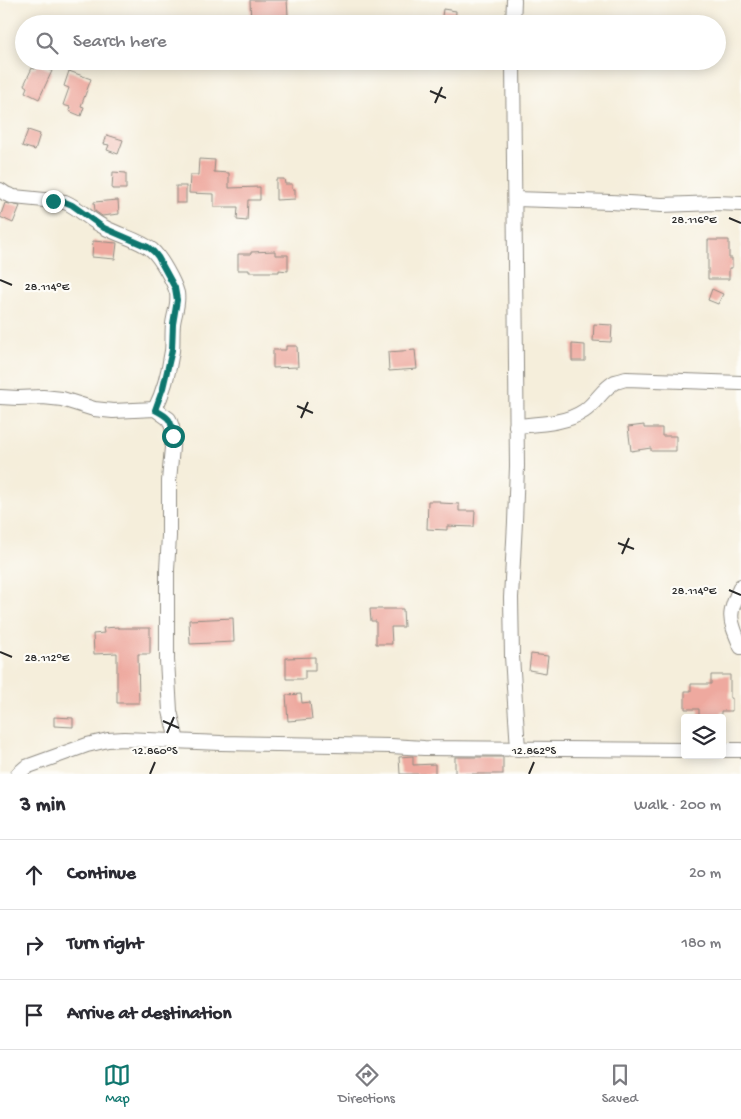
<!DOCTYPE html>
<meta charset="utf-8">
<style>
body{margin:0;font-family:"Gochi Hand",sans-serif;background:#f7f7f7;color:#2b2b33}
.controls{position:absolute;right:15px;bottom:15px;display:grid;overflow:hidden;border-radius:5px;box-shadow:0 2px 12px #0003}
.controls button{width:45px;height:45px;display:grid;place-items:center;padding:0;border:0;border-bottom:1px solid #e1e1e2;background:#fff;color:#2b2b33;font:25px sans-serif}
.stop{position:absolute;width:15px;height:15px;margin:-11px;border:4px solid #0f766e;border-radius:50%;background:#fff}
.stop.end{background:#0f766e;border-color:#fff;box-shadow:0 1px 5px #0008}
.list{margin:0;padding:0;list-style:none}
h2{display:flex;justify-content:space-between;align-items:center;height:65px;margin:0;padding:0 20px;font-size:21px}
h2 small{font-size:16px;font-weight:400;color:#7c7c81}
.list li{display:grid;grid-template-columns:32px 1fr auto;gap:15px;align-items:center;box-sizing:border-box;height:70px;padding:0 20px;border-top:1px solid #e1e1e2}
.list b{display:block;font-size:19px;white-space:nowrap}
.list em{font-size:16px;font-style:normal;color:#7c7c81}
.icon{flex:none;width:28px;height:28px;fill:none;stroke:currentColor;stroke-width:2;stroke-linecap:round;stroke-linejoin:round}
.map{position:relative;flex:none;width:741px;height:774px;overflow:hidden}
.search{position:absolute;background:#fff;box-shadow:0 2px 12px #0003;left:15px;right:15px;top:15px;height:55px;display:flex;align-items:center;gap:12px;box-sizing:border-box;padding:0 18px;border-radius:28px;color:#7c7c81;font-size:19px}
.sheet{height:275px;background:#fff}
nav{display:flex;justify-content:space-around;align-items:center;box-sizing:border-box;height:70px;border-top:1px solid #e1e1e2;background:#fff;font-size:14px;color:#7c7c81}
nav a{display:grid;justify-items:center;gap:2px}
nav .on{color:#0f766e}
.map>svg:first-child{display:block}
.building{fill:#eea99f}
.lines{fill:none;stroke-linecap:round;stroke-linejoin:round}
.minor-casing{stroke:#908c83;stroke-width:16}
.minor{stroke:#fff;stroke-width:14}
.route{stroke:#0f766e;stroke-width:6}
.ticks{fill:none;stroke:#2b2b2b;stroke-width:2}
.ticks-label{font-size:12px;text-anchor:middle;fill:#2b2b2b;stroke:#fdfcf7;stroke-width:4.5;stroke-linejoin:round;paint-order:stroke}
</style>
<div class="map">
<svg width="741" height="774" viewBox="0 0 741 774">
<rect width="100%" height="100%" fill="#fdfcf7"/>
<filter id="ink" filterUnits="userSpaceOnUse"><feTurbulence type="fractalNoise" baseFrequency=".02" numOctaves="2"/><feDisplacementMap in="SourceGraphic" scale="10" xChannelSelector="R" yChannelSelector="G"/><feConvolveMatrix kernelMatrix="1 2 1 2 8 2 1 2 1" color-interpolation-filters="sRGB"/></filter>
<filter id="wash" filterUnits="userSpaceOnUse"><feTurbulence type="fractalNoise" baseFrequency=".0096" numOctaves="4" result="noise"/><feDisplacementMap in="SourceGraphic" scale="20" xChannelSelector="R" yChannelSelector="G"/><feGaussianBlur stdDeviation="1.12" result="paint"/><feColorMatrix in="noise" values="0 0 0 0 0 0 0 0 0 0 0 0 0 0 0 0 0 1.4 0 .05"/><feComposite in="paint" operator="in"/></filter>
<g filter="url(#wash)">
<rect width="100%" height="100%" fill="#f5eedb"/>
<g id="blocks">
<g class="building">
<polygon points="250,0 287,0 288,15 262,17 262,24 251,24"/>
<polygon points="443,9 456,11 455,24 441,24"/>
<polygon points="37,64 52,71 39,99 25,92 27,87 24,85 32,68 35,69"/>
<polygon points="69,71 91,79 81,106 84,107 81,116 69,111 70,107 63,105 69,88 64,86"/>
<polygon points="28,130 40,134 35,150 22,146"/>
<polygon points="107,135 123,140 118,154 107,150 109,145 104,144"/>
<polygon points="199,159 215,160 214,172 229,173 229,188 260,187 260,200 248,200 247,221 237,220 238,207 214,207 214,194 189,193 190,175 198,175"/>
<polygon points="113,172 126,173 126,189 112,189"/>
<polygon points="276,179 284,179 285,184 292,184 292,189 295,189 295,199 276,200"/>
<rect x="176" y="186" width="10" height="17"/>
<polygon points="118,200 119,214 102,216 95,211 94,202"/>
<polygon points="5,203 20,206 13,223 0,217"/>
<polygon points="708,240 729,240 729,258 732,258 732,268 729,268 729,279 708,279"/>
<polygon points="93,241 117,243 115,259 92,257"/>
<polygon points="275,251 275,255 288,255 288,271 279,270 279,272 249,272 249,270 238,270 238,254 251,254 251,252"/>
<polygon points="712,289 723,294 718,304 708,300"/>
<polygon points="594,324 612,325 611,342 593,341"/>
<polygon points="572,344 585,345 585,361 572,361"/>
<polygon points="286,346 297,346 298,367 273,368 273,350 286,350"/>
<polygon points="415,350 417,369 389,371 388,352"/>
<polygon points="644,425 644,428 662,428 662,436 676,436 676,451 651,451 651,448 631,451 628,427"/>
<polygon points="428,501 440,501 440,503 459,504 459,511 475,511 474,527 447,526 447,530 427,529"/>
<polygon points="370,609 403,609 404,627 391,627 392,644 376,644 376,621 371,621"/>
<polygon points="233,618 234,642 190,644 189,620"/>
<polygon points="118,627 118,628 150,628 150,654 138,654 139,703 117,703 117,653 94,654 93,634 104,633 103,628"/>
<polygon points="531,654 548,656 546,673 529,670"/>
<polygon points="315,657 315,671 305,671 305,679 286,679 286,658"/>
<polygon points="711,675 730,675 730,698 732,698 732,711 721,711 721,716 699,716 699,709 685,709 685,691 691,691 691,684 711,684"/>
<polygon points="301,694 302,703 310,702 312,719 288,721 286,695"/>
<polygon points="54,717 73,718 73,727 54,726"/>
<polygon points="413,756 413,765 435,764 435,774 400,774 399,757"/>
<rect x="455" y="757" width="48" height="17"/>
</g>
</g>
</g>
<g filter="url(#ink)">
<use href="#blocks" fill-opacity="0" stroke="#908c83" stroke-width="1"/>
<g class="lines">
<defs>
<g id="minor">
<polyline points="513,24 514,0"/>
<polyline points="513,61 517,466 515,522 511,598 512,656 518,749"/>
<path d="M0 190 6 194 14 197 65 202C79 208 90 220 104 227 118 235 140 240 152 250 161 258 174 282 177 293 179 304 174 314 173 324 172 333 173 342 172 351 169 371 164 391 155 409"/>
<polyline points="515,199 611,202 662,205 716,203 741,204"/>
<polyline points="0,397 18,398 43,397 62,399 94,409 113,411 155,409 169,419 172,427 173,436 169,481 169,536 167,570 167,660 170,711 177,741"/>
<path d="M516 426C538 424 565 424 584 411 596 403 602 389 615 382 619 381 623 380 626 379L741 383"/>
<path d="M741 586C727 616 729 618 741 647"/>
<polyline points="722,750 741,750"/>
<polyline points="18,774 26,767 87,745 108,740 124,739 221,743 391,746 424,748 685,750"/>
</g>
</defs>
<use href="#minor" class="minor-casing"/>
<use href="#minor" class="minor"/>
</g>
</g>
<g class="lines" filter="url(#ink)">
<path class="route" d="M53 201 65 202 72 205 104 228 148 247 154 252 158 257 175 288 177 300 173 324 172 350 163 388 155 410C169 417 172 420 173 436"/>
</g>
<path class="ticks" d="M430 91 446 98M435 103 442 87M729 218 741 223M0 280 12 285M297 406 313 413M301 418 308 402M618 543 634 549M622 554 629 538M729 590 741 595M0 652 12 657M163 721 179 728M167 733 174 717M150 774 155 762M529 774 534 762"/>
<g class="ticks-label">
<text x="694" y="223">28.116°E</text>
<text x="47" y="290">28.114°E</text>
<text x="694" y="594">28.114°E</text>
<text x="47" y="661">28.112°E</text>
<text x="155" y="754">12.860°S</text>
<text x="534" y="754">12.862°S</text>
</g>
</svg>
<div class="controls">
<button><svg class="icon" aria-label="layers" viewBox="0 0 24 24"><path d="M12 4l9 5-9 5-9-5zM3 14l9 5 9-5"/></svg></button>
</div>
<div class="stop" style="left:173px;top:436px"></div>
<div class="stop end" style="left:53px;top:201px"></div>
<div class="search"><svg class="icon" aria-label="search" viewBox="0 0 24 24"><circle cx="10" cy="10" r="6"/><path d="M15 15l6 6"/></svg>Search here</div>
</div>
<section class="sheet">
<h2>3 min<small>Walk · 200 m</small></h2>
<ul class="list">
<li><svg class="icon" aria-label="ahead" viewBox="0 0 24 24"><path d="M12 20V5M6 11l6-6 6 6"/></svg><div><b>Continue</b></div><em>20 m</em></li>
<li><svg class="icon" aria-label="right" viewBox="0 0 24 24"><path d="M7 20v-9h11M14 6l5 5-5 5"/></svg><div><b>Turn right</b></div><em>180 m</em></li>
<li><svg class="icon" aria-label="arrive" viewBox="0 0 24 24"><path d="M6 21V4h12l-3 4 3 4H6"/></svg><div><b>Arrive at destination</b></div></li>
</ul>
</section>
<nav>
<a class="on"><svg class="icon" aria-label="map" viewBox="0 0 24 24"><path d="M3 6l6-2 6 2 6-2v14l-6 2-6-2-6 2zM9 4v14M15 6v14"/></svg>Map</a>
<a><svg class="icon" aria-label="directions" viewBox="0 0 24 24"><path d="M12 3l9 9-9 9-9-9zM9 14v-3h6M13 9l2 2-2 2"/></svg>Directions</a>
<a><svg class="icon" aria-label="saved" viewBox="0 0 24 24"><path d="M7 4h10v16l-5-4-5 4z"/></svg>Saved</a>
</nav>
